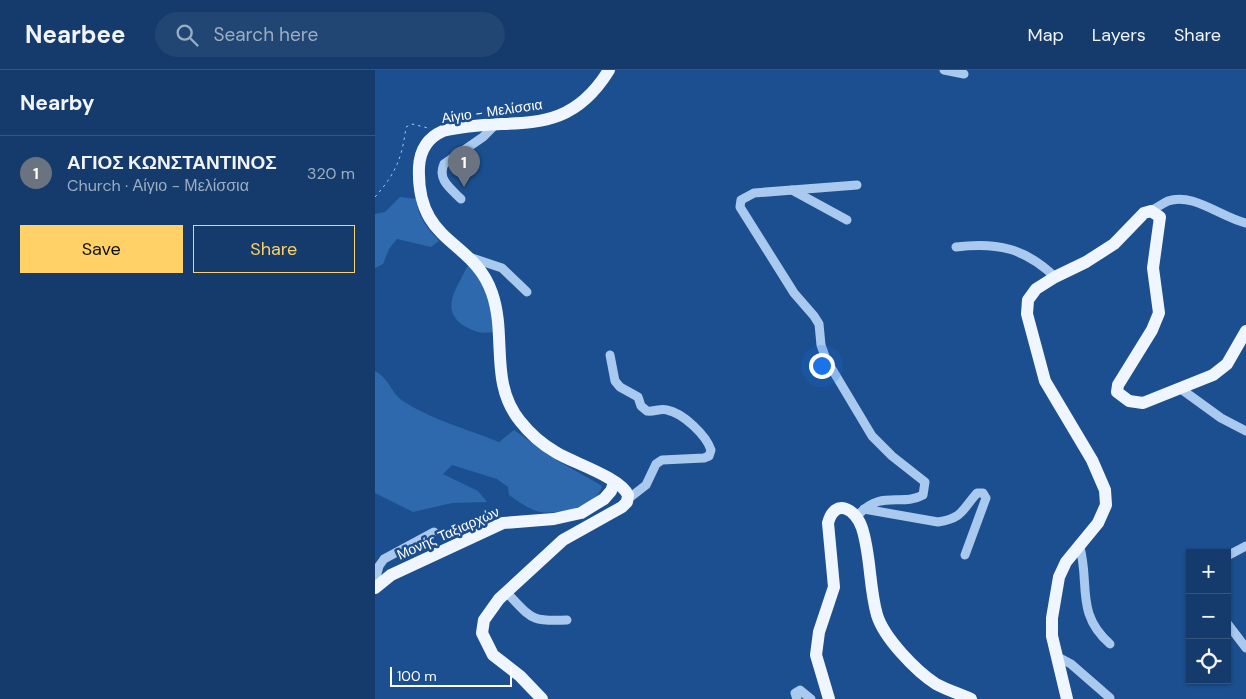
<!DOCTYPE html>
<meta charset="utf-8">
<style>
body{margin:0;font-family:"DM Sans",sans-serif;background:#214673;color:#f1f3f6}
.controls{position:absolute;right:15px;bottom:15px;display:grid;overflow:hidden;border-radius:0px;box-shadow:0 1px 4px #0004}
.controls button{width:45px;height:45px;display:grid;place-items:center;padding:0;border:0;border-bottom:1px solid #33557e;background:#143b6b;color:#f1f3f6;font:25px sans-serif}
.scale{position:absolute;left:15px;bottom:12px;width:122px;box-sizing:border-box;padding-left:5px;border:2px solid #fff;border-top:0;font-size:14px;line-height:18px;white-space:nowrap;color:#fff;-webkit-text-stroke:4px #1b4f8f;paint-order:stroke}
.you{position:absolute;left:446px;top:295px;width:18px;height:18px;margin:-12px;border:4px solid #fff;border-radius:50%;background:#1a73e8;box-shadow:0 0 0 8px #1a73e833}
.badge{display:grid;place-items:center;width:32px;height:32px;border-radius:50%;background:#ffd166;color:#fff;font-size:16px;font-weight:700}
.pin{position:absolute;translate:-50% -41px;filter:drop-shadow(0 1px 2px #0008)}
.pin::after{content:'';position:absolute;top:26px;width:18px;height:15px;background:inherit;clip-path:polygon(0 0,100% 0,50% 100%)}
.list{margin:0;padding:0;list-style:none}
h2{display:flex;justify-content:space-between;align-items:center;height:65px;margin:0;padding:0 20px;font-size:21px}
h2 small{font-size:16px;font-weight:400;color:#9dadc1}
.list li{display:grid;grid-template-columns:32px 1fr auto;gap:15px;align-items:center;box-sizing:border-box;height:75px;padding:0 20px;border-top:1px solid #33557e}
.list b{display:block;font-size:19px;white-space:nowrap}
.list p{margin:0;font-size:16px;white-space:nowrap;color:#9dadc1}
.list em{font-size:16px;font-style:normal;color:#9dadc1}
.actions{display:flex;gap:10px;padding:15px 20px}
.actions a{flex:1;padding:11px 0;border:1px solid #ffd166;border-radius:0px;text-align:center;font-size:18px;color:#ffd166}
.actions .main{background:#ffd166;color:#111}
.icon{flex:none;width:28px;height:28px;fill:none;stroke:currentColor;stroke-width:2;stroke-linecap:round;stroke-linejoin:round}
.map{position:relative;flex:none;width:871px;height:629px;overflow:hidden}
header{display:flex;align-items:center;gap:30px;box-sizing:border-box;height:70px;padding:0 25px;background:#143b6b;border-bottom:1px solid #33557e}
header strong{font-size:24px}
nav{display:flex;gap:28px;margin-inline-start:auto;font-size:18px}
.search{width:350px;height:45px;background:#214673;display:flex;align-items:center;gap:12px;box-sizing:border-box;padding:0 18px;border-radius:28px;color:#9dadc1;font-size:19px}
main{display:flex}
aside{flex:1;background:#143b6b}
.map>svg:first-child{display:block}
.grass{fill:#2e69ad}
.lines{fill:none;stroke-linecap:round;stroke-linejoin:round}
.path{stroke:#a9c9ee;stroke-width:1;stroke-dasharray:2.5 4;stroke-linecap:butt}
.minor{stroke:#a9c9ee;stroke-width:9}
.major{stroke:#f0f6ff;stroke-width:12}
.labels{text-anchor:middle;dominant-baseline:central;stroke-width:5;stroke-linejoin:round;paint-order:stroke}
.street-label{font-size:14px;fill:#fff;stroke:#1b4f8f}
</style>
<header>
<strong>Nearbee</strong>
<div class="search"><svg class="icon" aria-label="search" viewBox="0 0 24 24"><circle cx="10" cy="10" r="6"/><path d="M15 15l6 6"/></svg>Search here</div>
<nav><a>Map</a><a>Layers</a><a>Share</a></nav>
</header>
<main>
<aside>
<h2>Nearby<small></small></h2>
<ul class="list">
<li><span class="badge" style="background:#6b7280">1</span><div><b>ΑΓΙΟΣ ΚΩΝΣΤΑΝΤΙΝΟΣ</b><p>Church · Αίγιο - Μελίσσια</p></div><em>320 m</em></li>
</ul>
<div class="actions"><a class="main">Save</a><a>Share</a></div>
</aside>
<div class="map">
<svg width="871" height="629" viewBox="0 0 871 629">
<rect width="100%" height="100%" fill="#1b4f8f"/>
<g class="grass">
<path d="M25 127 41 129C43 147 52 158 64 171L56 177 22 169 14 179 8 194 0 198V144L10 142Z"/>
<path d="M93 195C115 211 115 237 118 262 107 264 101 262 91 257 63 241 82 218 93 195Z"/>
<path d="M0 301C14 308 16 323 28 331 57 350 92 359 124 372L139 360 183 391 224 414 227 417C220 437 183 445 165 442 153 439 144 432 134 425L133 417 122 409 77 395 68 404 103 421 112 432 77 433 38 442 0 423Z"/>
</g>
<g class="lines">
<path class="path" d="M0 127C21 103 27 88 31 57L37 54 53 58"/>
<g class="minor">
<polyline points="569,0 589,4"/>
<path d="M482 115 379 123 366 130 365 137 419 223 439 246 444 254 446 275 451 289 497 366 517 386 550 412 548 425C526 437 507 419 483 445"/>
<polyline points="417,120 472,150"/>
<path d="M86 129C75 118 62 109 69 94L108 67 120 55"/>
<path d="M776 141C781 138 787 134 793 131 818 122 847 148 871 153"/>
<path d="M581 177C622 172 650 178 680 207"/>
<polyline points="94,187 127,198 152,222"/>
<path d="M235 285 240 311 245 317 263 327 266 336 272 341C280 342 285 338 292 340 308 343 331 365 336 380L334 386 329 388 287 390 281 394 271 415 253 429"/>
<polyline points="806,319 846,348 871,361"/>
<path d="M489 439 563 452C588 448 587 440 602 423H608L611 428 590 485"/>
<path d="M704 474C716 513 699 542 735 574"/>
<polyline points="852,486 871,476"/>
<polyline points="0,511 4,496 9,489 59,462"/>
<path d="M131 522C157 548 154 552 192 550"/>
<polyline points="852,553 871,578"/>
<polyline points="681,586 696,594 735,628"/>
<polyline points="422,629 420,623 425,620 436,629"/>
</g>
<g class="major">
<polyline points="0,518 16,505 128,453 179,449 206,443 229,429 236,421 239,413"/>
<path d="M167 629 145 606 118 585 107 563 109 550 124 529 188 470 247 437 252 432 253 425C246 408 199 393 182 383 168 375 155 364 145 351 114 313 132 266 117 223 98 168 41 175 44 97 45 80 52 68 68 61 137 44 189 73 234 0"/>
<path d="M454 629 441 585 444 562 459 517 453 453C460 427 481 439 487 458 496 486 494 517 502 545 509 568 541 601 561 614 572 620 585 624 596 629"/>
<polyline points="692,629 677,566 677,548 684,507 691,492 723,453 731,435 730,420 717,390 670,311 652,244 653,230 661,219 680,207 711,192 739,174 769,143 776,141 785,147 778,198 784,243 777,260 743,315 742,322 754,331 768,333 838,305 852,294 871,261"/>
</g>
</g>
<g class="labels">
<g class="street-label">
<text transform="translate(117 41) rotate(-8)">Αίγιο - Μελίσσια</text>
<text transform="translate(73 463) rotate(-24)">Μονής Ταξιαρχών</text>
</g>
</g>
</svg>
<div class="controls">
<button>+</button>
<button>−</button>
<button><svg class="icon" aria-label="locate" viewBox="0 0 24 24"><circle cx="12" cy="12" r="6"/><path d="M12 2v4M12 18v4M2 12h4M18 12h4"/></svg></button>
</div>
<div class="scale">100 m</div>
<div class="you"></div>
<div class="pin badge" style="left:89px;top:117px;background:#6b7280">1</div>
</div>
</main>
